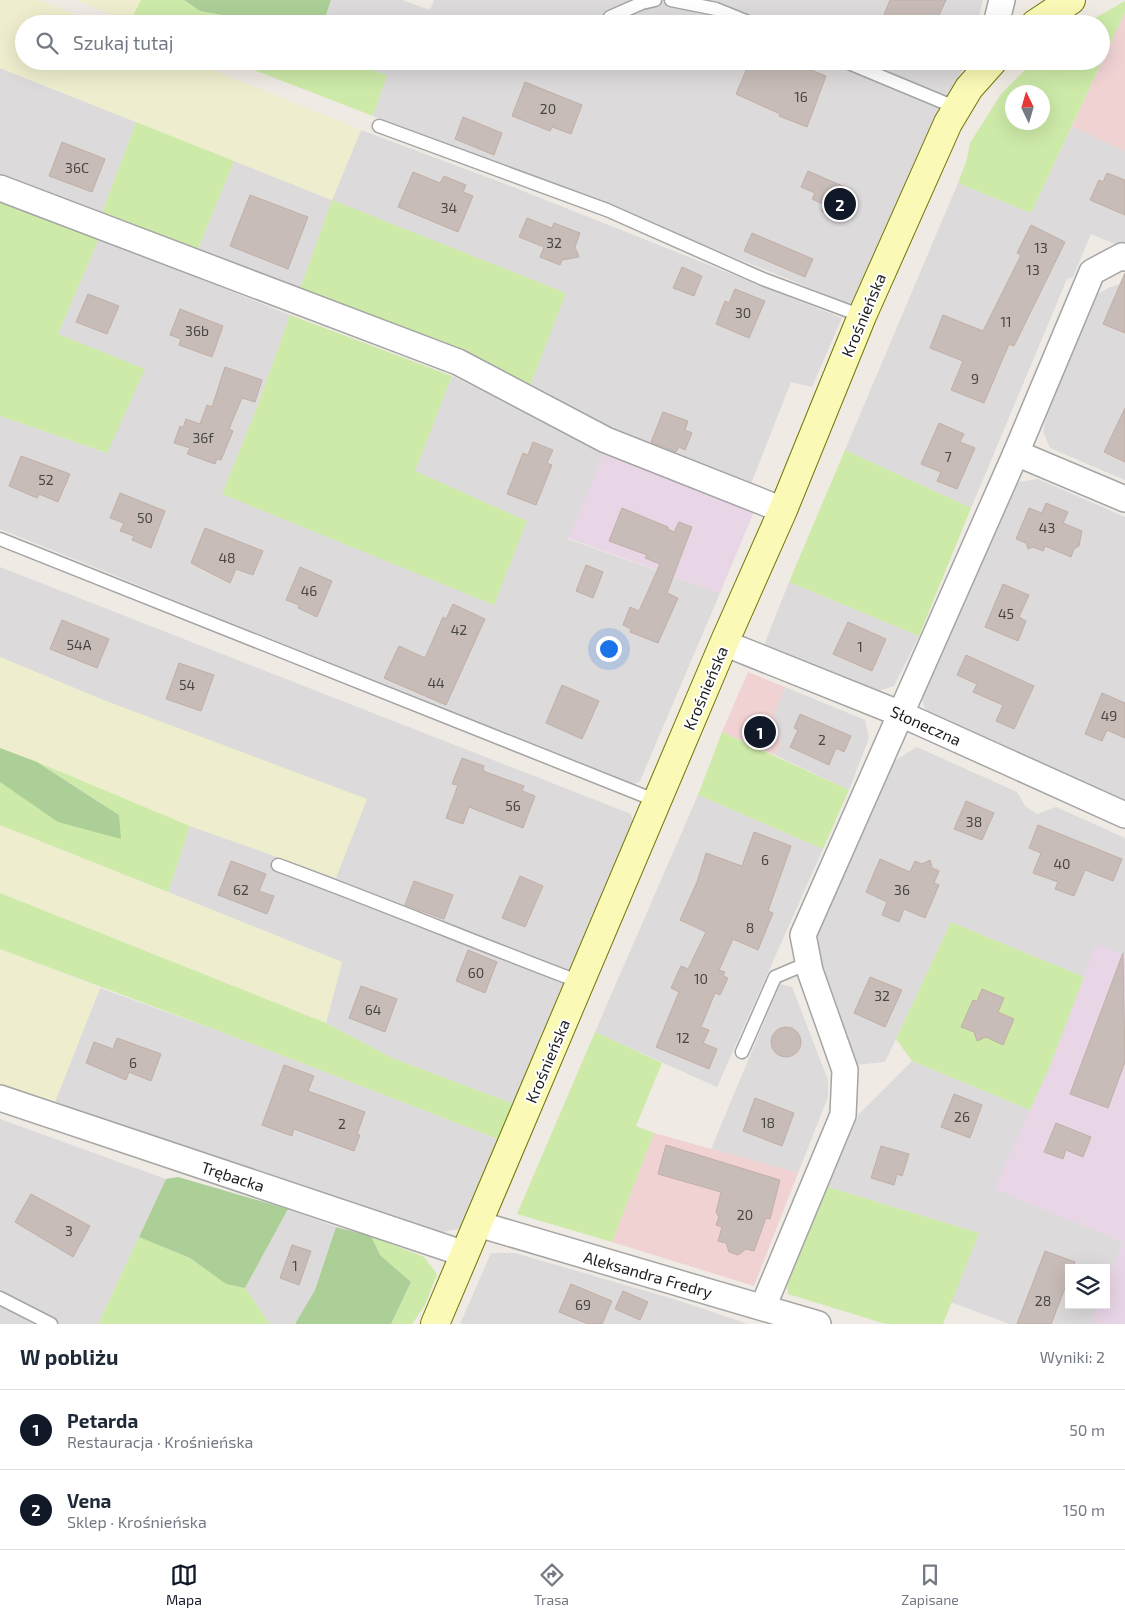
<!DOCTYPE html>
<html lang="pl">
<meta charset="utf-8">
<style>
body{margin:0;font-family:"Exo 2",sans-serif;background:#f2f2f3;color:#1f2937}
.controls{position:absolute;right:15px;bottom:15px;display:grid;overflow:hidden;border-radius:0px;box-shadow:0 5px 20px #0002}
.controls button{width:45px;height:45px;display:grid;place-items:center;padding:0;border:0;border-bottom:1px solid #e0e1e3;background:#fff;color:#1f2937;font:25px sans-serif}
.compass{position:absolute;left:1005px;top:85px;width:45px;height:45px;border-radius:50%;background:#fff;box-shadow:0 5px 20px #0002;rotate:355deg}
.you{position:absolute;left:608px;top:648px;width:18px;height:18px;margin:-12px;border:4px solid #fff;border-radius:50%;background:#1a73e8;box-shadow:0 0 0 8px #1a73e833}
.badge{display:grid;place-items:center;width:32px;height:32px;border-radius:50%;background:#111827;color:#fff;font-size:16px;font-weight:700}
.pin{position:absolute;translate:-50% -50%;border:2px solid #fff;box-shadow:0 1px 5px #0006}
.list{margin:0;padding:0;list-style:none}
h2{display:flex;justify-content:space-between;align-items:center;height:65px;margin:0;padding:0 20px;font-size:21px}
h2 small{font-size:16px;font-weight:400;color:#747a83}
.list li{display:grid;grid-template-columns:32px 1fr auto;gap:15px;align-items:center;box-sizing:border-box;height:80px;padding:0 20px;border-top:1px solid #e0e1e3}
.list b{display:block;font-size:19px;white-space:nowrap}
.list p{margin:0;font-size:16px;white-space:nowrap;color:#747a83}
.list em{font-size:16px;font-style:normal;color:#747a83}
.icon{flex:none;width:28px;height:28px;fill:none;stroke:currentColor;stroke-width:2;stroke-linecap:round;stroke-linejoin:round}
.map{position:relative;flex:none;width:1125px;height:1324px;overflow:hidden}
.search{position:absolute;background:#fff;box-shadow:0 5px 20px #0002;left:15px;right:15px;top:15px;height:55px;display:flex;align-items:center;gap:12px;box-sizing:border-box;padding:0 18px;border-radius:28px;color:#747a83;font-size:19px}
.sheet{height:225px;background:#fff}
nav{display:flex;justify-content:space-around;align-items:center;box-sizing:border-box;height:70px;border-top:1px solid #e0e1e3;background:#fff;font-size:14px;color:#747a83}
nav a{display:grid;justify-items:center;gap:2px}
nav .on{color:#111827}
.map>svg:first-child{display:block}
.residential{fill:#dcdadb}
.commercial{fill:#f0d2d3}
.industrial{fill:#e8d5e6}
.farmland{fill:#eeeece}
.grass{fill:#cdeaa8;fill-rule:evenodd}
.forest{fill:#accf97}
.building{fill:#c7bcb7;stroke:#c1afa5}
.lines{fill:none;stroke-linecap:round;stroke-linejoin:round}
.lane-casing{stroke:#a5a5a5;stroke-width:15}
.street-casing{stroke:#a5a5a5;stroke-width:28}
.secondary-casing{stroke:#727603;stroke-width:30}
.lane{stroke:#fff;stroke-width:12}
.street{stroke:#fff;stroke-width:25}
.secondary{stroke:#faf9b6;stroke-width:28}
.labels{text-anchor:middle;dominant-baseline:central;stroke-width:4;stroke-linejoin:round;paint-order:stroke}
.number-label{font-size:14px;fill:#484644}
.street-label{font-size:16px;fill:#1e1e1e;stroke:#fff}
</style>
<div class="map">
<svg width="1125" height="1324" viewBox="0 0 1125 1324">
<rect width="100%" height="100%" fill="#efeae3"/>
<g class="residential">
<polygon points="331,0 402,0 430,10 434,0 983,0 977,24 323,24"/>
<polygon points="344,61 967,61 920,151 854,306 682,236 373,116 387,75"/>
<polygon points="0,68 136,122 101,216 0,180"/>
<polygon points="1072,126 1125,151 1125,248 1091,234 1073,277 1067,279 971,508 845,450 958,183 1031,213"/>
<polygon points="361,130 508,185 842,318 812,387 791,382 749,489 658,455 528,391 565,293 332,201 298,294 195,256 234,161 332,200"/>
<polygon points="99,238 290,315 256,410 222,495 527,521 414,471 452,376 605,452 568,539 720,593 640,781 632,785 0,529 0,416 106,453 58,334"/>
<polygon points="1125,283 1125,480 1050,448 1043,432 1047,414 1098,294 1110,287"/>
<polygon points="1038,479 1125,517 1125,805 928,717 921,697 1008,499 1019,482"/>
<polygon points="0,567 631,814 634,826 513,1104 390,1057 326,1023 342,962 168,892 190,826 336,877 101,699 0,657"/>
<polygon points="789,582 919,636 894,686 872,693 764,645"/>
<polygon points="785,687 865,720 869,738 849,790 775,755 781,743 774,714"/>
<polygon points="917,747 1017,792 1026,807 1037,814 1056,807 1125,838 1125,955 1096,945 1084,977 951,922 885,1062 855,1065 815,959 814,943 894,761"/>
<polygon points="698,795 823,849 717,1087 595,1032"/>
<polygon points="780,984 792,987 828,1080 828,1097 798,1173 711,1149"/>
<polygon points="100,988 227,1034 498,1139 463,1228 443,1232 55,1102"/>
<polygon points="912,1061 1030,1110 995,1189 1123,1242 1106,1284 1106,1268 1069,1268 1069,1305 1098,1305 1090,1324 1010,1324 950,1302 979,1233 828,1187 859,1114"/>
<polygon points="0,1119 166,1179 98,1324 0,1324"/>
<polygon points="288,1209 336,1227 315,1290 295,1324 270,1324 245,1288"/>
<polygon points="491,1253 515,1253 680,1301 748,1324 460,1324"/>
</g>
<g class="commercial">
<polygon points="1125,12 1125,151 1072,126"/>
<polygon points="748,672 785,687 774,714 781,743 775,755 722,732"/>
<polygon points="654,1133 798,1173 754,1286 612,1242"/>
</g>
<g class="industrial">
<polygon points="605,452 755,509 720,593 568,538"/>
<polygon points="1096,944 1125,955 1125,1324 1090,1324 1098,1305 1106,1305 1106,1284 1123,1242 994,1189 1050,1066"/>
</g>
<g class="farmland">
<polygon points="0,0 39,0 98,24 24,24 24,61 191,61 361,130 332,200 0,68"/>
<polygon points="75,0 141,0 130,22"/>
<polygon points="0,657 101,699 367,799 336,878 190,826 0,748"/>
<polygon points="0,825 342,962 326,1023 0,893"/>
<polygon points="0,949 100,988 55,1102 0,1084"/>
</g>
<g class="grass">
<polygon points="141,0 184,0 200,11 256,21 260,24 130,22"/>
<path d="M1125 1V12L1031 213 958 183 967 159 970 143 1001 94 1034 61H1101V24H1085ZM1012 92H1042V122H1012Z"/>
<polygon points="231,61 344,61 387,75 373,116"/>
<polygon points="136,122 234,161 195,256 101,216"/>
<polygon points="0,200 99,238 58,334 145,369 107,453 0,416"/>
<polygon points="332,200 566,293 528,391 298,294"/>
<polygon points="290,315 452,376 415,471 527,521 494,605 222,494 256,410"/>
<polygon points="845,450 971,508 919,636 789,582"/>
<polygon points="722,732 849,790 823,849 698,795"/>
<polygon points="37,762 190,826 168,892 0,825 0,782 6,785 103,804"/>
<polygon points="0,893 326,1023 390,1057 513,1104 498,1139 227,1034 0,949"/>
<polygon points="951,922 1084,977 1050,1066 1030,1110 912,1061 896,1039"/>
<polygon points="595,1032 662,1063 636,1126 654,1133 612,1242 517,1214"/>
<polygon points="828,1187 979,1233 943,1324 886,1324 788,1294 787,1285"/>
<polygon points="371,1236 424,1257 437,1274 425,1305 412,1324 391,1324 411,1282 380,1255"/>
<polygon points="139,1237 190,1258 226,1284 245,1288 270,1324 98,1324"/>
</g>
<g class="forest">
<polygon points="184,0 331,0 323,24 260,24 256,21 200,11"/>
<polygon points="0,748 37,762 119,815 121,839 58,822 0,782"/>
<polygon points="178,1177 288,1209 245,1288 226,1284 190,1258 139,1237 166,1179"/>
<polygon points="336,1227 371,1236 380,1255 411,1282 391,1324 295,1324 315,1290"/>
</g>
<g class="building">
<polygon points="890,0 946,0 935,24 880,24"/>
<polygon points="750,61 789,61 826,76 807,127 779,116 780,114 736,94"/>
<polygon points="525,82 582,105 571,134 552,127 550,131 512,116"/>
<polygon points="463,117 502,133 494,155 455,139"/>
<polygon points="62,142 105,159 92,192 49,176"/>
<polygon points="808,171 847,188 843,196 849,199 840,219 822,211 825,205 812,199 815,193 801,187"/>
<polygon points="413,172 440,183 444,176 466,185 463,192 473,196 458,232 398,207"/>
<polygon points="1107,173 1125,180 1125,215 1090,200 1099,180 1103,182"/>
<polygon points="250,195 308,217 288,269 230,246"/>
<polygon points="527,218 552,228 554,223 580,233 575,247 579,257 562,260 560,265 540,257 544,247 519,237"/>
<polygon points="1031,225 1065,242 1014,346 1009,344 984,403 951,390 963,361 930,348 943,315 983,331 1021,255 1017,253"/>
<polygon points="752,233 813,259 805,277 744,251"/>
<polygon points="682,267 702,276 694,296 673,288"/>
<polygon points="1125,273 1125,333 1103,324"/>
<polygon points="735,289 765,301 749,338 716,324 725,301 729,303"/>
<polygon points="88,294 119,306 107,334 76,322"/>
<polygon points="180,309 223,326 212,357 179,345 181,339 170,335"/>
<polygon points="225,367 262,380 255,402 242,398 229,429 233,431 221,460 217,459 215,464 187,454 190,448 174,443 180,426 183,428 186,419 200,424 207,405 212,407"/>
<polygon points="1125,408 1125,462 1104,452"/>
<polygon points="663,412 688,421 685,430 692,433 685,450 679,447 676,452 651,442"/>
<polygon points="939,423 964,434 960,442 975,448 957,489 937,481 941,472 921,464"/>
<polygon points="533,442 553,450 547,463 552,465 536,505 507,494 523,453 528,455"/>
<polygon points="21,456 70,474 58,502 39,494 37,498 9,486"/>
<polygon points="120,493 165,511 151,548 132,540 134,536 120,531 124,523 110,518"/>
<polygon points="1046,503 1068,512 1063,523 1082,531 1079,546 1074,549 1071,557 1045,546 1043,551 1033,547 1028,549 1026,543 1016,539 1029,508 1042,513"/>
<polygon points="622,508 668,527 668,529 674,532 679,522 692,527 667,593 678,598 658,643 630,632 631,629 623,625 630,607 639,611 660,564 645,558 647,555 609,541"/>
<polygon points="205,528 263,551 253,575 236,569 230,583 191,563"/>
<polygon points="586,565 603,572 593,598 576,591"/>
<polygon points="300,567 332,581 317,617 298,608 299,605 286,600"/>
<polygon points="1003,584 1029,595 1019,617 1026,621 1018,641 985,627"/>
<polygon points="453,604 485,619 446,705 384,678 399,646 425,658 443,617 446,619"/>
<polygon points="62,620 109,639 97,668 50,649"/>
<polygon points="848,622 886,639 872,671 833,654"/>
<polygon points="966,655 1034,686 1014,729 996,721 1003,705 973,692 977,684 957,675"/>
<polygon points="179,663 214,675 201,711 166,699"/>
<polygon points="562,685 599,701 582,739 546,723"/>
<polygon points="1102,693 1125,703 1125,738 1107,730 1102,741 1085,734"/>
<polygon points="800,714 851,736 844,752 836,748 829,765 790,747 798,730 794,728"/>
<polygon points="757,717 770,723 759,746 747,741 744,732 749,720"/>
<polygon points="462,758 484,766 483,771 524,786 522,791 535,796 523,828 469,807 463,824 446,818 458,785 452,784"/>
<polygon points="966,801 994,813 982,840 954,829"/>
<polygon points="1038,825 1122,859 1113,881 1085,870 1074,896 1055,889 1058,882 1033,873 1041,853 1029,848"/>
<polygon points="754,832 791,846 768,911 773,913 758,950 733,939 719,970 725,972 723,976 728,978 720,995 715,993 701,1027 709,1030 703,1043 717,1049 709,1069 656,1047 679,992 671,988 681,966 688,969 706,932 680,920 697,882 706,853 742,866"/>
<polygon points="880,859 910,872 915,861 922,864 930,860 932,868 939,871 934,883 939,885 925,918 904,909 899,922 882,915 887,902 866,892"/>
<polygon points="231,861 266,874 259,891 274,896 267,914 218,895"/>
<polygon points="520,876 543,886 525,927 502,918"/>
<polygon points="414,881 453,895 444,919 405,905"/>
<polygon points="468,950 497,962 485,993 456,981"/>
<polygon points="1123,953 1125,1062 1108,1108 1070,1094"/>
<polygon points="870,977 902,990 885,1027 854,1013"/>
<polygon points="361,986 397,999 385,1032 349,1018"/>
<polygon points="982,989 1004,998 998,1012 1014,1019 1003,1045 986,1037 977,1041 974,1032 961,1027 973,1000 977,1001"/>
<circle cx="786" cy="1042" r="15"/>
<polygon points="117,1038 161,1054 151,1081 129,1072 126,1080 86,1063 94,1042 113,1049"/>
<polygon points="284,1065 314,1076 308,1091 365,1112 357,1134 360,1135 354,1151 294,1129 292,1136 262,1125"/>
<polygon points="954,1094 982,1105 970,1138 941,1127"/>
<polygon points="755,1098 794,1113 782,1146 743,1131"/>
<polygon points="1056,1123 1091,1137 1083,1157 1066,1150 1063,1159 1044,1152"/>
<polygon points="666,1145 780,1180 770,1219 766,1218 754,1251 746,1249 738,1255 729,1252 726,1243 718,1241 722,1227 716,1225 719,1217 716,1212 721,1192 658,1174"/>
<polygon points="881,1146 909,1154 902,1176 897,1174 894,1185 871,1178"/>
<polygon points="31,1194 90,1226 73,1257 15,1222"/>
<polygon points="292,1245 311,1251 299,1285 280,1278"/>
<polygon points="1045,1251 1075,1262 1073,1268 1069,1268 1069,1278 1051,1324 1017,1324"/>
<polygon points="571,1284 612,1301 602,1324 588,1324 559,1312"/>
<polygon points="623,1291 648,1302 640,1320 615,1309"/>
</g>
<g class="lines">
<defs>
<g id="lane">
<polyline points="671,0 716,9 753,24"/>
<polyline points="610,17 642,3 655,0"/>
<polyline points="844,61 957,108"/>
<polyline points="379,126 607,210 763,279 862,316"/>
<polyline points="0,539 657,801"/>
<path d="M278 865C379 902 479 944 580 982"/>
<polyline points="742,1052 775,977 808,963"/>
<polyline points="0,1298 51,1324"/>
</g>
<g id="street">
<polyline points="996,24 1002,0"/>
<polyline points="0,188 458,362 606,440 783,510"/>
<polyline points="1016,453 1125,499"/>
<polyline points="724,643 901,714 1125,815"/>
<polyline points="0,1098 465,1254"/>
<polyline points="478,1224 818,1324"/>
<polyline points="763,1307 843,1115 845,1070 810,971 803,935 1016,453 1092,272 1122,256 1125,258"/>
</g>
<g id="secondary">
<polyline points="1035,24 1071,0"/>
<polyline points="435,1324 724,643 783,510 862,316 948,123 969,88 993,61"/>
</g>
</defs>
<use href="#lane" class="lane-casing"/>
<use href="#street" class="street-casing"/>
<use href="#secondary" class="secondary-casing"/>
<use href="#lane" class="lane"/>
<use href="#street" class="street"/>
<use href="#secondary" class="secondary"/>
</g>
<g class="labels">
<g class="number-label">
<text x="801" y="96">16</text>
<text x="548" y="108">20</text>
<text x="77" y="167">36C</text>
<text x="449" y="207">34</text>
<text x="554" y="242">32</text>
<text x="1041" y="247">13</text>
<text x="1033" y="269">13</text>
<text x="743" y="312">30</text>
<text x="1006" y="321">11</text>
<text x="197" y="330">36b</text>
<text x="975" y="378">9</text>
<text x="203" y="437">36f</text>
<text x="948" y="456">7</text>
<text x="46" y="479">52</text>
<text x="145" y="517">50</text>
<text x="1047" y="527">43</text>
<text x="227" y="557">48</text>
<text x="309" y="590">46</text>
<text x="1006" y="613">45</text>
<text x="459" y="629">42</text>
<text x="79" y="644">54A</text>
<text x="860" y="646">1</text>
<text x="436" y="682">44</text>
<text x="187" y="684">54</text>
<text x="1109" y="715">49</text>
<text x="822" y="739">2</text>
<text x="513" y="805">56</text>
<text x="974" y="821">38</text>
<text x="765" y="859">6</text>
<text x="1062" y="863">40</text>
<text x="241" y="889">62</text>
<text x="902" y="889">36</text>
<text x="750" y="927">8</text>
<text x="476" y="972">60</text>
<text x="701" y="978">10</text>
<text x="882" y="995">32</text>
<text x="373" y="1009">64</text>
<text x="683" y="1037">12</text>
<text x="133" y="1062">6</text>
<text x="962" y="1116">26</text>
<text x="768" y="1122">18</text>
<text x="342" y="1123">2</text>
<text x="745" y="1214">20</text>
<text x="69" y="1230">3</text>
<text x="295" y="1265">1</text>
<text x="1043" y="1300">28</text>
<text x="583" y="1304">69</text>
</g>
<g class="street-label">
<text transform="translate(863 315) rotate(-67)">Krośnieńska</text>
<text transform="translate(705 688) rotate(-67)">Krośnieńska</text>
<text transform="translate(926 725) rotate(24)">Słoneczna</text>
<text transform="translate(547 1061) rotate(-67)">Krośnieńska</text>
<text transform="translate(233 1176) rotate(18)">Trębacka</text>
<text transform="translate(648 1274) rotate(16)">Aleksandra Fredry</text>
</g>
</g>
</svg>
<div class="controls">
<button><svg class="icon" aria-label="layers" viewBox="0 0 24 24"><path d="M12 4l9 5-9 5-9-5zM3 14l9 5 9-5"/></svg></button>
</div>
<svg class="compass" viewBox="-18 -18 36 36"><path d="M0-13l5 13h-10z" fill="#e53935"/><path d="M0 13l5-13h-10z" fill="#747a83"/></svg>
<div class="you"></div>
<div class="pin badge" style="left:760px;top:732px">1</div>
<div class="pin badge" style="left:840px;top:204px">2</div>
<div class="search"><svg class="icon" aria-label="search" viewBox="0 0 24 24"><circle cx="10" cy="10" r="6"/><path d="M15 15l6 6"/></svg>Szukaj tutaj</div>
</div>
<section class="sheet">
<h2>W pobliżu<small>Wyniki: 2</small></h2>
<ul class="list">
<li><span class="badge">1</span><div><b>Petarda</b><p>Restauracja · Krośnieńska</p></div><em>50 m</em></li>
<li><span class="badge">2</span><div><b>Vena</b><p>Sklep · Krośnieńska</p></div><em>150 m</em></li>
</ul>
</section>
<nav>
<a class="on"><svg class="icon" aria-label="map" viewBox="0 0 24 24"><path d="M3 6l6-2 6 2 6-2v14l-6 2-6-2-6 2zM9 4v14M15 6v14"/></svg>Mapa</a>
<a><svg class="icon" aria-label="directions" viewBox="0 0 24 24"><path d="M12 3l9 9-9 9-9-9zM9 14v-3h6M13 9l2 2-2 2"/></svg>Trasa</a>
<a><svg class="icon" aria-label="saved" viewBox="0 0 24 24"><path d="M7 4h10v16l-5-4-5 4z"/></svg>Zapisane</a>
</nav>
